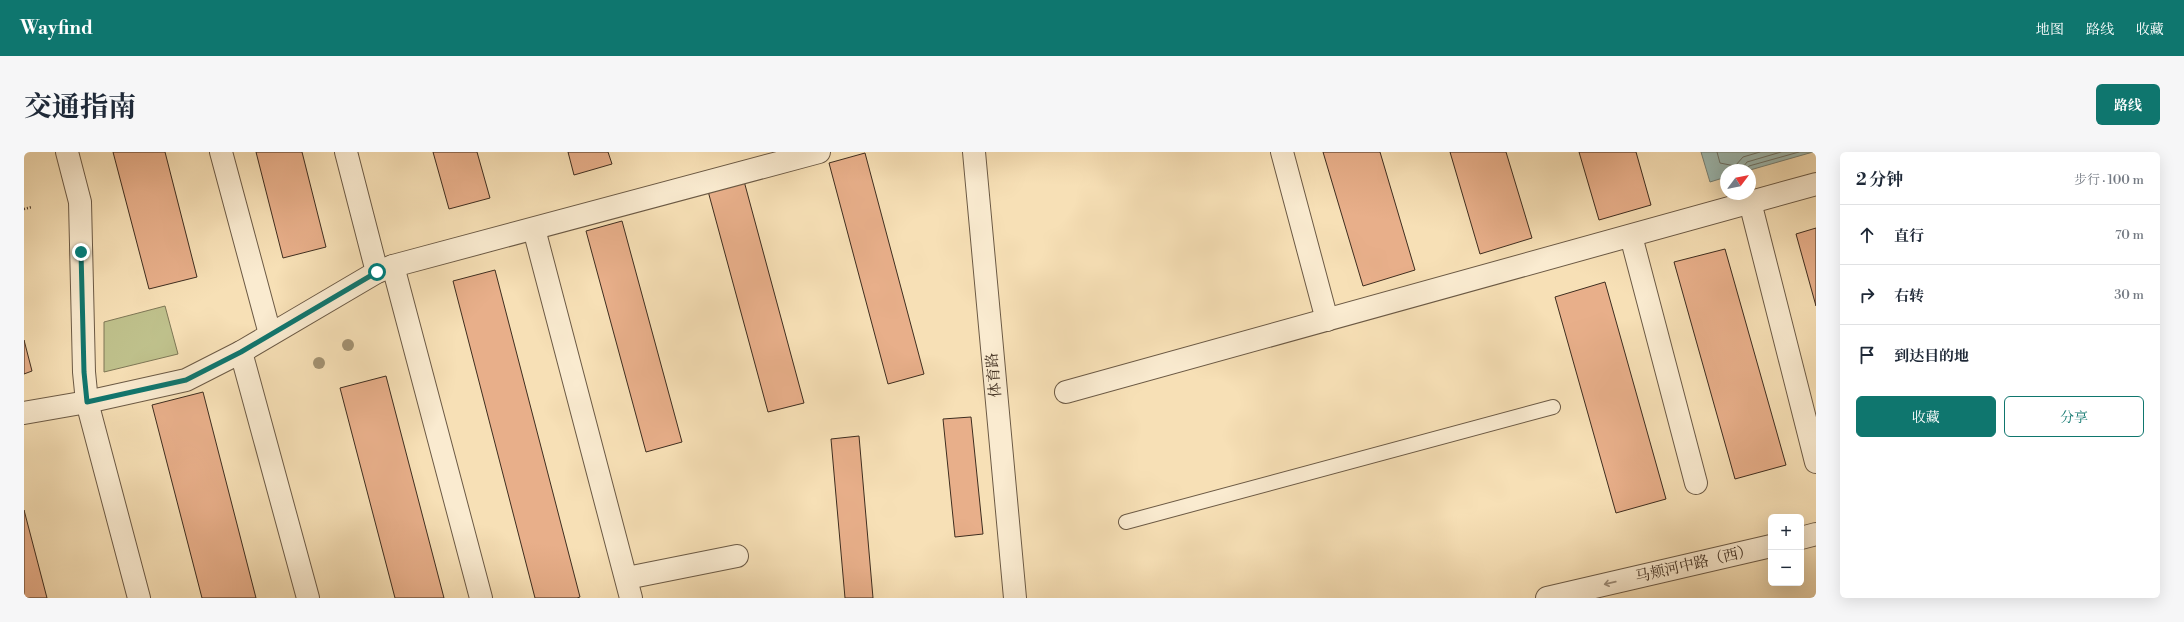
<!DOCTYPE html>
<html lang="zh">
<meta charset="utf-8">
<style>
body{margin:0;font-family:"Libre Bodoni","Noto Serif SC",serif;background:#f6f6f7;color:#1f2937}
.controls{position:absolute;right:12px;bottom:12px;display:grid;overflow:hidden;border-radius:6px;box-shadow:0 4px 16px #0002}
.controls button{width:36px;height:36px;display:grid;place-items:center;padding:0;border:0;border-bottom:1px solid #e0e1e3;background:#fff;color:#1f2937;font:20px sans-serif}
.compass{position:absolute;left:1696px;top:12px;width:36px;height:36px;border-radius:50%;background:#fff;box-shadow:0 4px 16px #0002;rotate:58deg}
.stop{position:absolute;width:12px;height:12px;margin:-9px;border:3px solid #0f766e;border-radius:50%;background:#fff}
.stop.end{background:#0f766e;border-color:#fff;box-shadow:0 1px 4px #0008}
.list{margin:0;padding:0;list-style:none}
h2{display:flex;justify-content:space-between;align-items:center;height:52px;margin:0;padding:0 16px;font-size:17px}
h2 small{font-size:13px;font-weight:400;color:#747a83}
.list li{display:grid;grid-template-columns:26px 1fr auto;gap:12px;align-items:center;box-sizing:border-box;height:60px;padding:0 16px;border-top:1px solid #e0e1e3}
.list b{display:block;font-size:15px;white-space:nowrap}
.list em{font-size:13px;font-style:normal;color:#747a83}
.actions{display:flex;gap:8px;padding:12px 16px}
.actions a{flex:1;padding:9px 0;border:1px solid #0f766e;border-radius:6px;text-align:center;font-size:14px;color:#0f766e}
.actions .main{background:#0f766e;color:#fff}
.icon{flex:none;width:22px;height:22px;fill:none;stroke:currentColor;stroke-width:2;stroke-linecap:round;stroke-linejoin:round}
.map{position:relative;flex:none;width:1792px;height:446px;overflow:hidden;border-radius:6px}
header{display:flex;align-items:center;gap:24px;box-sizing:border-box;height:56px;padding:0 20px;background:#0f766e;color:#fff}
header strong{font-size:19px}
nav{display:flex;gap:22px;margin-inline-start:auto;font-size:14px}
.intro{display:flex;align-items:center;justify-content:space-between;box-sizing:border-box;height:96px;padding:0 24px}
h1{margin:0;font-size:28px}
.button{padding:10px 18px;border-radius:6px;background:#0f766e;color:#fff;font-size:14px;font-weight:700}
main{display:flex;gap:24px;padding:0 24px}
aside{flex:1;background:#fff;border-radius:6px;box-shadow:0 4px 16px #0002}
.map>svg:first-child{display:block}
.green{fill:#bfc18c;stroke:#7e7756}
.water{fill:#9ebcb4;stroke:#788378}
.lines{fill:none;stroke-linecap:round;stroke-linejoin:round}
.shore{stroke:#6e746a;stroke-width:1}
.building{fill:#e8af8a;stroke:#3e2d1f}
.service-casing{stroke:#6c5a45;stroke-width:16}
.minor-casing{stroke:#6c5a45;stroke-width:24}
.tertiary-casing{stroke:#6c5a45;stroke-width:24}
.path{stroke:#3e2d1f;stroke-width:2.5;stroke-dasharray:1 2;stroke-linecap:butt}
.service{stroke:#faebd0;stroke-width:14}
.minor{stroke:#faebd0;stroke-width:22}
.tertiary{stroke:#faebd0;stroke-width:22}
.tree{fill:#a39272}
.oneway{stroke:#9c8c78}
.route{stroke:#0f766e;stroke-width:5}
.labels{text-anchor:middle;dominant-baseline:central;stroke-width:3;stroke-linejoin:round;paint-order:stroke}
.street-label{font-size:15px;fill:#3e2d1f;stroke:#faebd0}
</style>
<header>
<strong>Wayfind</strong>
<nav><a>地图</a><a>路线</a><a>收藏</a></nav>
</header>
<div class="intro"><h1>交通指南</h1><a class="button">路线</a></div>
<main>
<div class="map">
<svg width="1792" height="446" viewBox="0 0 1792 446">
<rect width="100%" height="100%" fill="#f7e0b6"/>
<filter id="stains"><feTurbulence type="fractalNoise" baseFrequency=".005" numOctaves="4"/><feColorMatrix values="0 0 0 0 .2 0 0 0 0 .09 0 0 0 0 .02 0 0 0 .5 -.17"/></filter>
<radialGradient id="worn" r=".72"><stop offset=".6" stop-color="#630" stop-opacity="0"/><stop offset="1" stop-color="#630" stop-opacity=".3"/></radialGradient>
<polygon class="green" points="141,154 154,202 80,220 80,170"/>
<polygon class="water" points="1677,0 1789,0 1726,18 1702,18 1702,25 1686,30"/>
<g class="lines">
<g class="shore">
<polyline points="1693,0 1696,11 1711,14 1719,5 1736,0"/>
<polyline points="1717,18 1723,10 1757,0"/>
<polyline points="1722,18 1725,14 1775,0"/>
</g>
</g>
<g class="building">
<polygon points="89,0 141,0 173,125 125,137"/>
<polygon points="232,0 278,0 302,95 259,106"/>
<polygon points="409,0 453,0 466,46 425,57"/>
<polygon points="544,0 584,0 588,12 550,23"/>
<polygon points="1299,0 1356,0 1391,118 1339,134"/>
<polygon points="1426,0 1482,0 1508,86 1456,102"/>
<polygon points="1555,0 1612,0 1627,53 1575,68"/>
<polygon points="841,1 900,222 864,232 805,11"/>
<polygon points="720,29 780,251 744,260 684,39"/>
<polygon points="598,69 658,290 622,300 562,79"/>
<polygon points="1792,76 1792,154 1772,82"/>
<polygon points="1701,97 1762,313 1711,327 1650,110"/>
<polygon points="471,118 556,445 553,446 511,446 429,129"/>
<polygon points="1581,130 1642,347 1592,361 1531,145"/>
<polygon points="0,188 8,219 0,222"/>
<polygon points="362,224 420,446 371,446 316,236"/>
<polygon points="179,240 232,446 178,446 128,253"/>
<polygon points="947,265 959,382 931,385 919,267"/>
<polygon points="835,284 849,446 821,446 807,287"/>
<polygon points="0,358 23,446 0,446"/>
</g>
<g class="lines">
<defs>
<polyline id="service" points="1102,370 1529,255"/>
<g id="minor">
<polyline points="43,0 56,50 60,220 63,250 115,446"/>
<polyline points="197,0 246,182"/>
<polyline points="322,0 353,120"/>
<polyline points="950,0 991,446"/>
<polyline points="1258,0 1303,168"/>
<polyline points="1726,50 1792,310"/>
<polyline points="510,77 607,446"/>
<polyline points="1607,84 1672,331"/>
<polyline points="369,114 457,446"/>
<polyline points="217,200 284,446"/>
<polyline points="1042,240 1792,32"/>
<polyline points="0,261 63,250 162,228 217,200 353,120 369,114 795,0"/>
<polyline points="603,426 713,404"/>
</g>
<g id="tertiary">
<polyline points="1777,386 1792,382"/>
<polyline points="1523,446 1747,394"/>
</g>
</defs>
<use href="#service" class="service-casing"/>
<use href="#minor" class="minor-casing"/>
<use href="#tertiary" class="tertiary-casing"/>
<polyline class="path" points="0,57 8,55"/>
<use href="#service" class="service"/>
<use href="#minor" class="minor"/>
<use href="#tertiary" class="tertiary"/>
</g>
<g class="tree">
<circle cx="324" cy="193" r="6"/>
<circle cx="295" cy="211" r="6"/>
</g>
<defs><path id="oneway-shaft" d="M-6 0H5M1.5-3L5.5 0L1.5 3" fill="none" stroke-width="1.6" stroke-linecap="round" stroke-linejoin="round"/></defs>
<use class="oneway" href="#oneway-shaft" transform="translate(1586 431) rotate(167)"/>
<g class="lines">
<polyline class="route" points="57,100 60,220 63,250 162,228 217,200 353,120"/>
</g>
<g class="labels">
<g class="street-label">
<text transform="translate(970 223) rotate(-95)">体育路</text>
<text transform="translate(1670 412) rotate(-13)">马颊河中路（西）</text>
</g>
</g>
<rect width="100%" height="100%" filter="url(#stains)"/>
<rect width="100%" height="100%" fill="url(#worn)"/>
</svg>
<div class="controls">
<button>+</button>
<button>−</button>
</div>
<svg class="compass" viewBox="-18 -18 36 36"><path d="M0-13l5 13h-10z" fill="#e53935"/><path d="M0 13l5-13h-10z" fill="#747a83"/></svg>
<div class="stop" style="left:353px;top:120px"></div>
<div class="stop end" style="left:57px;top:100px"></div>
</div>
<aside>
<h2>2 分钟<small>步行 · 100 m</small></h2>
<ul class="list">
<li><svg class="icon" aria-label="ahead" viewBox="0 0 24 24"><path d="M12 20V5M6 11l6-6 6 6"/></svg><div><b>直行</b></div><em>70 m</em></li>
<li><svg class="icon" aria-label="right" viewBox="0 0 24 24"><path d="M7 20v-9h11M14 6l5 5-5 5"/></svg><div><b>右转</b></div><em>30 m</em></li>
<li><svg class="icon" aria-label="arrive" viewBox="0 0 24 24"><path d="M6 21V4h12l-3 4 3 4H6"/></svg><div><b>到达目的地</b></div></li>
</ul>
<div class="actions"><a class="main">收藏</a><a>分享</a></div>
</aside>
</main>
